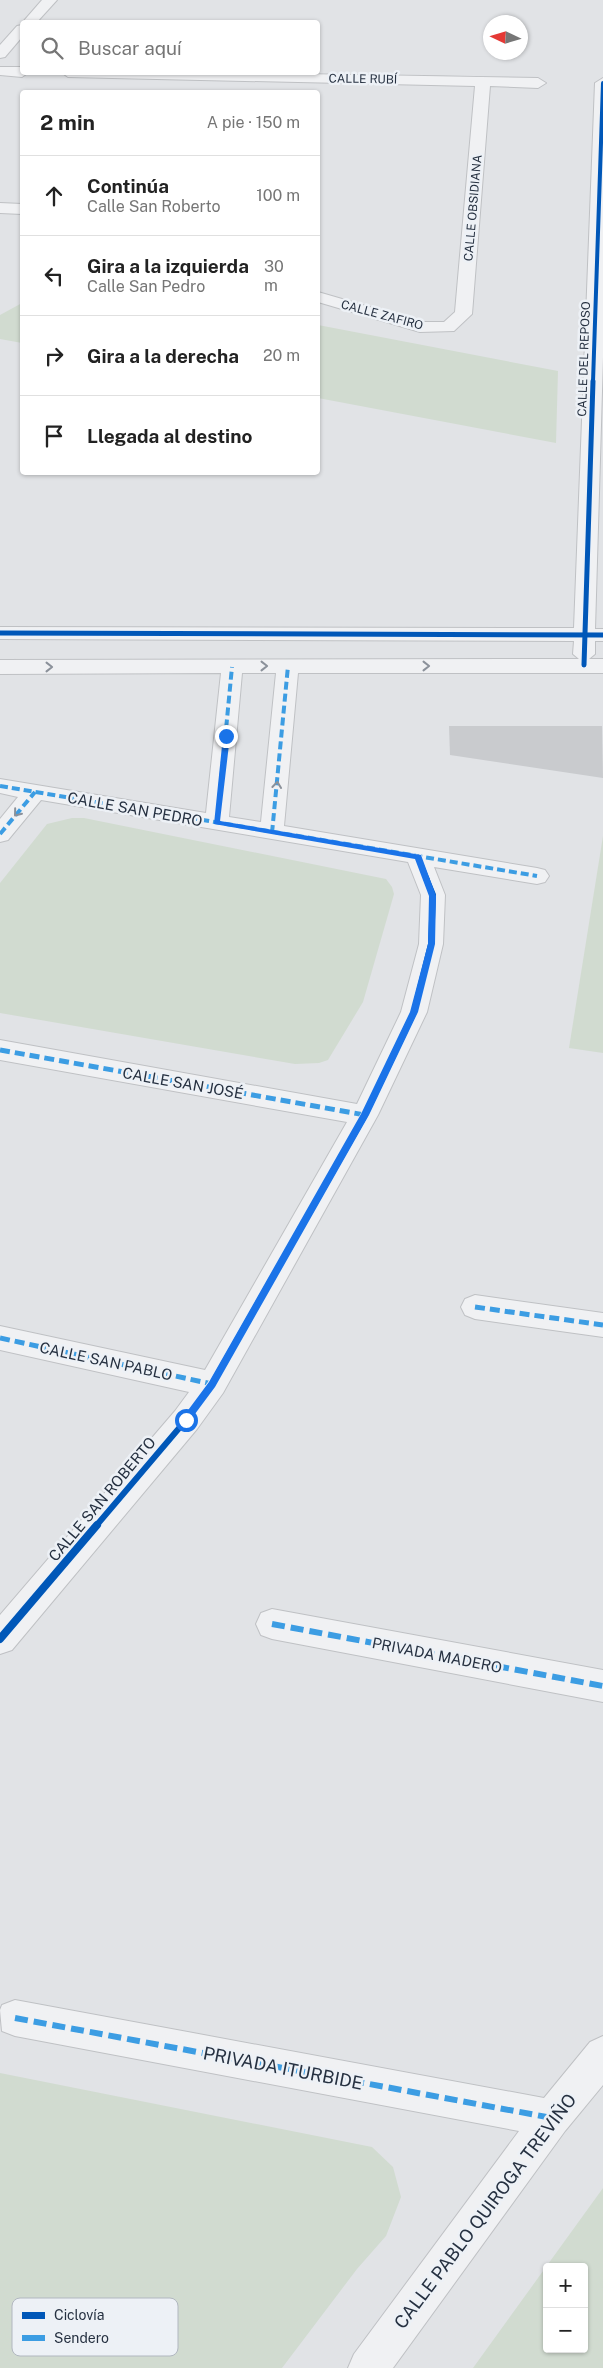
<!DOCTYPE html>
<html lang="es">
<meta charset="utf-8">
<style>
body{margin:0;font-family:"Public Sans",sans-serif;background:#f2f2f2;color:#222}
.controls{position:absolute;right:15px;bottom:15px;display:grid;overflow:hidden;border-radius:5px;box-shadow:0 1px 4px #0004}
.controls button{width:45px;height:45px;display:grid;place-items:center;padding:0;border:0;border-bottom:1px solid #e0e0e0;background:#fff;color:#222;font:25px sans-serif}
.compass{position:absolute;left:483px;top:15px;width:45px;height:45px;border-radius:50%;background:#fff;box-shadow:0 1px 4px #0004;rotate:274deg}
.stop{position:absolute;width:15px;height:15px;margin:-11px;border:4px solid #1a73e8;border-radius:50%;background:#fff}
.stop.end{background:#1a73e8;border-color:#fff;box-shadow:0 1px 5px #0008}
.list{margin:0;padding:0;list-style:none}
h2{display:flex;justify-content:space-between;align-items:center;height:65px;margin:0;padding:0 20px;font-size:21px}
h2 small{font-size:16px;font-weight:400;color:#767676}
.list li{display:grid;grid-template-columns:32px 1fr auto;gap:15px;align-items:center;box-sizing:border-box;height:80px;padding:0 20px;border-top:1px solid #e0e0e0}
.list b{display:block;font-size:19px;white-space:nowrap}
.list p{margin:0;font-size:16px;white-space:nowrap;color:#767676}
.list em{font-size:16px;font-style:normal;color:#767676}
.icon{flex:none;width:28px;height:28px;fill:none;stroke:currentColor;stroke-width:2;stroke-linecap:round;stroke-linejoin:round}
.map{position:relative;flex:none;width:603px;height:2368px;overflow:hidden}
.search{position:absolute;background:#fff;box-shadow:0 1px 4px #0004;left:20px;top:20px;width:300px;height:55px;display:flex;align-items:center;gap:12px;box-sizing:border-box;padding:0 18px;border-radius:5px;color:#767676;font-size:19px}
.panel{position:absolute;background:#fff;box-shadow:0 1px 4px #0004;left:20px;top:90px;width:300px;height:385px;border-radius:5px}
.map>svg:first-child{display:block}
.green{fill:#d1dbd0;fill-rule:evenodd}
.building{fill:#c9cbce}
.lines{fill:none;stroke-linecap:round;stroke-linejoin:round}
.minor-casing{stroke:#bfc1c4;stroke-width:2}
.minor{fill:#f0f1f3;fill-rule:evenodd}
.quiet-far2{stroke:#3c9de3;stroke-width:4;stroke-dasharray:8 4;stroke-linecap:butt}
.quiet-far1{stroke:#3c9de3;stroke-width:5;stroke-dasharray:10 5;stroke-linecap:butt}
.quiet{stroke:#3c9de3;stroke-width:6;stroke-dasharray:13 6;stroke-linecap:butt}
.cycleway-far3-casing{stroke:#edf1f6;stroke-width:5.5}
.cycleway-far2-casing{stroke:#edf1f6;stroke-width:8}
.cycleway-far1-casing{stroke:#edf1f6;stroke-width:9}
.cycleway-casing{stroke:#edf1f6;stroke-width:11}
.cycleway-far3{stroke:#0057b8;stroke-width:4}
.cycleway-far2{stroke:#0057b8;stroke-width:5}
.cycleway-far1{stroke:#0057b8;stroke-width:6}
.cycleway{stroke:#0057b8;stroke-width:8}
.oneway{stroke:#8b919a}
.route{fill:#1a73e8}
.labels{text-anchor:middle;dominant-baseline:central;stroke-width:5;stroke-linejoin:round;paint-order:stroke}
.far-street-label{font-size:12px;fill:#263141;stroke:#edf1f6}
.street-label{font-size:15px;fill:#263141;stroke:#edf1f6}
.near-street-label{font-size:18px;fill:#263141;stroke:#edf1f6}
.key{fill:#edf1f6;stroke:#b1b7c0;stroke-width:1}
.key-label{font-size:14px;fill:#263141}
</style>
<div class="map">
<svg width="603" height="2368" viewBox="0 0 603 2368">
<rect width="100%" height="100%" fill="#e1e3e6"/>
<g class="green">
<polygon points="22,303 22,343 0,339 0,315"/>
<polygon points="318,325 558,371 556,443 318,398"/>
<polygon points="72,818 84,818 386,879 392,887 394,894 363,1002 328,1060 319,1063 295,1064 0,1013 0,883 47,824"/>
<polygon points="603,836 603,1053 569,1048"/>
<polygon points="0,2073 372,2147 393,2167 401,2197 386,2236 357,2269 282,2368 0,2368"/>
<path d="M603 2188V2368H473ZM547 2267H584V2349H547Z"/>
</g>
<polygon class="building" points="449,726 602,726 603,778 450,755"/>
<g class="lines">
<defs>
<g id="minor">
<polygon points="42,0 57,0 37,22 22,23"/>
<polygon points="22,25 22,37 5,57 0,58 0,45 17,26"/>
<polygon points="0,67 22,67 22,72 29,72 22,77 0,75"/>
<path d="M61 72C220 72 379 75 538 78L546 83 538 88 490 86 472 314 454 331 420 332 318 302V292L421 322H444L455 312 475 86 68 77Z"/>
<path d="M603 78V357L595 629H603V641H595V654L589 659H603V673H298L284 826 537 868 545 870 549 876 545 882 537 884 434 867 445 895 443 944 427 1012 378 1115 223 1393 197 1429 12 1650 0 1654V1615L175 1411 189 1392 0 1350V1326L205 1370 347 1122 0 1060V1040L357 1104 401 1012 419 944 421 895 408 862 41 800 8 840 0 842V819L18 797 0 793V779L206 813 221 673 0 674V660L579 659 573 654 574 641 0 639V627L574 628 595 83ZM242 673H276L261 822 229 817Z"/>
<polygon points="0,203 22,204 22,214 0,213"/>
<polygon points="475,1295 603,1313 603,1337 475,1319 465,1315 461,1307 465,1299"/>
<polygon points="272,1609 603,1670 603,1702 272,1639 261,1635 256,1624 261,1613"/>
<polygon points="15,2000 544,2098 590,2042 603,2036 603,2085 565,2131 393,2368 348,2368 354,2354 519,2131 15,2036 2,2031 0,2010 2,2005"/>
</g>
</defs>
<use href="#minor" class="minor-casing"/>
<use href="#minor" class="minor"/>
<g class="quiet-far2">
<polyline points="0,786 537,876"/>
<polyline points="217,823 232,667"/>
<polyline points="272,833 288,666"/>
<polyline points="0,834 35,792"/>
</g>
<g class="quiet-far1">
<polyline points="0,1050 365,1115"/>
<polyline points="475,1307 603,1325"/>
<polyline points="0,1338 212,1384"/>
</g>
<g class="quiet">
<polyline points="272,1624 603,1686"/>
<polyline points="15,2018 552,2118"/>
</g>
<defs>
<polyline id="cycleway-far3" points="593,382 603,83"/>
<g id="cycleway-far2">
<polyline points="0,633 603,635"/>
<polyline points="584,665 593,381"/>
<polyline points="418,857 427,879"/>
</g>
<polyline id="cycleway-far1" points="96,1526 186,1420 212,1384 365,1115 414,1012 431,944 433,895 426,878"/>
<polyline id="cycleway" points="0,1639 97,1525"/>
</defs>
<use href="#cycleway-far3" class="cycleway-far3-casing"/>
<use href="#cycleway-far2" class="cycleway-far2-casing"/>
<use href="#cycleway-far1" class="cycleway-far1-casing"/>
<use href="#cycleway" class="cycleway-casing"/>
<use href="#cycleway-far3" class="cycleway-far3"/>
<use href="#cycleway-far2" class="cycleway-far2"/>
<use href="#cycleway-far1" class="cycleway-far1"/>
<use href="#cycleway" class="cycleway"/>
</g>
<defs><path id="oneway-chevron" d="M-2-3.5L2.5 0L-2 3.5" fill="none" stroke-width="1.6" stroke-linecap="round" stroke-linejoin="round" transform="scale(1.25)"/></defs>
<g class="oneway">
<use href="#oneway-chevron" transform="translate(264 666)"/>
<use href="#oneway-chevron" transform="translate(426 666)"/>
<use href="#oneway-chevron" transform="translate(49 667)"/>
<use href="#oneway-chevron" transform="translate(277 785) rotate(-84)"/>
<use href="#oneway-chevron" transform="translate(17 813) rotate(129)"/>
</g>
<polygon class="route" points="226,734 230,736 220,821 421,855 436,896 435,944 418,1012 369,1115 215,1387 189,1422 183,1422 183,1417 209,1382 361,1114 410,1012 428,944 429,896 415,859 214,824 223,736"/>
<g class="labels">
<g class="far-street-label">
<text transform="translate(363 79) rotate(1)">CALLE RUBÍ</text>
<text transform="translate(473 208) rotate(-85)">CALLE OBSIDIANA</text>
<text transform="translate(382 315) rotate(15)">CALLE ZAFIRO</text>
<text transform="translate(584 359) rotate(-88)">CALLE DEL REPOSO</text>
</g>
<g class="street-label">
<text transform="translate(135 809) rotate(10)">CALLE SAN PEDRO</text>
<text transform="translate(183 1083) rotate(10)">CALLE SAN JOSÉ</text>
<text transform="translate(106 1361) rotate(12)">CALLE SAN PABLO</text>
<text transform="translate(102 1499) rotate(-50)">CALLE SAN ROBERTO</text>
<text transform="translate(437 1655) rotate(11)">PRIVADA MADERO</text>
</g>
<g class="near-street-label">
<text transform="translate(283 2068) rotate(11)">PRIVADA ITURBIDE</text>
<text transform="translate(485 2211) rotate(-53)">CALLE PABLO QUIROGA TREVIÑO</text>
</g>
</g>
<rect x="12" y="2298" width="166" height="58" rx="8" class="key"/>
<rect x="22" y="2312" width="23" height="7" fill="#0057b8"/>
<rect x="22" y="2335" width="23" height="6" fill="#3c9de3"/>
<g class="key-label">
<text x="54" y="2320">Ciclovía</text>
<text x="54" y="2343">Sendero</text>
</g>
</svg>
<div class="controls">
<button>+</button>
<button>−</button>
</div>
<svg class="compass" viewBox="-18 -18 36 36"><path d="M0-13l5 13h-10z" fill="#e53935"/><path d="M0 13l5-13h-10z" fill="#767676"/></svg>
<div class="stop" style="left:186px;top:1420px"></div>
<div class="stop end" style="left:226px;top:736px"></div>
<div class="search"><svg class="icon" aria-label="search" viewBox="0 0 24 24"><circle cx="10" cy="10" r="6"/><path d="M15 15l6 6"/></svg>Buscar aquí</div>
<section class="panel">
<h2>2 min<small>A pie · 150 m</small></h2>
<ul class="list">
<li><svg class="icon" aria-label="ahead" viewBox="0 0 24 24"><path d="M12 20V5M6 11l6-6 6 6"/></svg><div><b>Continúa</b><p>Calle San Roberto</p></div><em>100 m</em></li>
<li><svg class="icon" aria-label="left" viewBox="0 0 24 24"><path d="M17 20v-9H6M10 6l-5 5 5 5"/></svg><div><b>Gira a la izquierda</b><p>Calle San Pedro</p></div><em>30 m</em></li>
<li><svg class="icon" aria-label="right" viewBox="0 0 24 24"><path d="M7 20v-9h11M14 6l5 5-5 5"/></svg><div><b>Gira a la derecha</b></div><em>20 m</em></li>
<li><svg class="icon" aria-label="arrive" viewBox="0 0 24 24"><path d="M6 21V4h12l-3 4 3 4H6"/></svg><div><b>Llegada al destino</b></div></li>
</ul>
</section>
</div>
